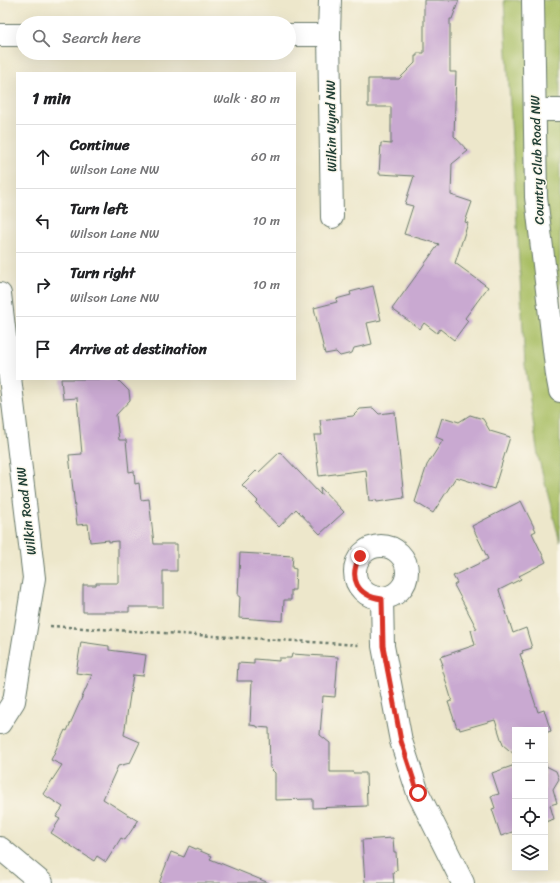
<!DOCTYPE html>
<meta charset="utf-8">
<style>
body{margin:0;font-family:Sriracha,sans-serif;background:#f2f2f2;color:#202124}
.controls{position:absolute;right:12px;bottom:12px;display:grid;overflow:hidden;border-radius:0px;box-shadow:0 4px 16px #0002}
.controls button{width:36px;height:36px;display:grid;place-items:center;padding:0;border:0;border-bottom:1px solid #e0e0e0;background:#fff;color:#202124;font:20px sans-serif}
.stop{position:absolute;width:12px;height:12px;margin:-9px;border:3px solid #d93025;border-radius:50%;background:#fff}
.stop.end{background:#d93025;border-color:#fff;box-shadow:0 1px 4px #0008}
.list{margin:0;padding:0;list-style:none}
h2{display:flex;justify-content:space-between;align-items:center;height:52px;margin:0;padding:0 16px;font-size:17px}
h2 small{font-size:13px;font-weight:400;color:#757577}
.list li{display:grid;grid-template-columns:26px 1fr auto;gap:12px;align-items:center;box-sizing:border-box;height:64px;padding:0 16px;border-top:1px solid #e0e0e0}
.list b{display:block;font-size:15px;white-space:nowrap}
.list p{margin:0;font-size:13px;white-space:nowrap;color:#757577}
.list em{font-size:13px;font-style:normal;color:#757577}
.icon{flex:none;width:22px;height:22px;fill:none;stroke:currentColor;stroke-width:2;stroke-linecap:round;stroke-linejoin:round}
.map{position:relative;flex:none;width:560px;height:883px;overflow:hidden}
.search{position:absolute;background:#fff;box-shadow:0 4px 16px #0002;left:16px;top:16px;width:280px;height:44px;display:flex;align-items:center;gap:10px;box-sizing:border-box;padding:0 14px;border-radius:22px;color:#757577;font-size:15px}
.panel{position:absolute;background:#fff;box-shadow:0 4px 16px #0002;left:16px;top:72px;width:280px;height:308px;border-radius:0px}
.map>svg:first-child{display:block}
.green{fill:#a7bd62;stroke:#637d4b}
.building{fill:#c9a9d1}
.lines{fill:none;stroke-linecap:round;stroke-linejoin:round}
.minor-casing{stroke:#677869;stroke-width:24}
.path{stroke:#677869;stroke-width:2.5;stroke-dasharray:3 3;stroke-linecap:butt}
.minor{stroke:#fff;stroke-width:22}
.route{stroke:#d93025;stroke-width:5}
.labels{text-anchor:middle;dominant-baseline:central;stroke-width:3;stroke-linejoin:round;paint-order:stroke}
.street-label{font-size:13px;fill:#1f3d34;stroke:#fbf7ec}
</style>
<div class="map">
<svg width="560" height="883" viewBox="0 0 560 883">
<rect width="100%" height="100%" fill="#fbf7ec"/>
<filter id="ink" filterUnits="userSpaceOnUse"><feTurbulence type="fractalNoise" baseFrequency=".025" numOctaves="2"/><feDisplacementMap in="SourceGraphic" scale="8" xChannelSelector="R" yChannelSelector="G"/><feConvolveMatrix kernelMatrix="1 2 1 2 8 2 1 2 1" color-interpolation-filters="sRGB"/></filter>
<filter id="wash" filterUnits="userSpaceOnUse"><feTurbulence type="fractalNoise" baseFrequency=".012" numOctaves="4" result="noise"/><feDisplacementMap in="SourceGraphic" scale="16" xChannelSelector="R" yChannelSelector="G"/><feGaussianBlur stdDeviation="0.9" result="paint"/><feColorMatrix in="noise" values="0 0 0 0 0 0 0 0 0 0 0 0 0 0 0 0 0 1.4 0 .05"/><feComposite in="paint" operator="in"/></filter>
<g filter="url(#wash)">
<rect width="100%" height="100%" fill="#ede7cb"/>
<polygon class="green" points="504,0 560,0 560,542 538,456 525,365"/>
<g id="blocks">
<g class="building">
<polygon points="424,0 459,0 452,19 450,19 450,72 456,72 454,136 468,151 452,164 451,195 472,202 465,222 468,223 455,263 488,287 465,318 468,321 454,340 440,329 437,333 424,323 420,329 392,309 439,244 404,234 413,206 405,204 414,176 379,174 381,143 391,144 391,107 368,107 368,79 399,79 415,63 415,56 417,56 417,53 424,53"/>
<polygon points="373,286 381,320 367,323 372,344 354,348 352,353 340,356 336,352 325,354 314,308 337,302 336,299 351,295 350,292"/>
<polygon points="61,379 117,379 129,391 130,400 116,415 119,440 126,440 129,472 134,471 135,484 139,483 141,500 149,499 154,544 177,544 177,571 163,571 163,607 129,607 129,612 83,612 83,585 96,585 96,583 118,583 118,541 109,542 109,540 90,542 88,524 77,525 69,455 82,454 77,398 63,399"/>
<polygon points="373,408 379,414 395,412 404,498 377,502 376,500 369,501 366,470 319,476 314,435 322,435 320,420 353,416 360,409"/>
<polygon points="470,415 483,419 490,431 510,437 494,489 456,477 433,513 415,502 427,465 443,440 436,437 442,418 445,419 446,418 459,422"/>
<polygon points="280,452 321,495 320,487 344,512 320,534 296,509 279,527 256,503 258,501 242,485 256,471 258,473"/>
<polygon points="521,501 536,531 532,533 546,562 519,576 521,579 499,590 513,633 526,628 532,648 522,651 523,653 520,654 523,663 522,663 538,712 544,710 551,731 545,733 545,730 515,730 515,755 503,745 495,720 460,730 459,727 457,728 448,702 452,701 441,665 443,665 440,657 475,645 471,630 477,629 454,585 457,583 453,576 488,559 472,526"/>
<polygon points="240,553 293,556 292,568 296,569 295,590 291,590 291,600 284,600 283,621 239,618 240,596 238,596"/>
<polygon points="81,642 109,646 109,650 146,655 143,676 133,675 124,735 140,742 130,763 118,766 103,799 138,821 125,840 121,838 106,862 97,856 94,861 51,833 60,819 56,817 63,807 43,794 62,765 51,760 65,730 67,731 92,675 76,673"/>
<polygon points="292,654 338,657 335,697 323,696 320,735 330,743 330,772 353,772 353,773 366,773 367,806 313,808 313,799 275,800 275,773 270,768 269,728 257,727 257,726 250,725 252,681 237,681 238,663 254,664 254,659 279,661 279,658 291,658"/>
<polygon points="545,762 546,766 556,771 559,779 553,789 557,803 550,805 554,819 545,822"/>
<polygon points="515,765 515,831 501,836 492,809 495,808 491,796 499,794 492,773"/>
<polygon points="393,838 394,852 396,852 397,870 393,872 394,883 365,883 362,840"/>
<polygon points="189,846 212,856 210,859 269,883 159,883 171,852 184,857"/>
</g>
</g>
</g>
<g filter="url(#ink)">
<use href="#blocks" fill-opacity="0" stroke="#677869" stroke-width="1"/>
<g class="lines">
<defs>
<g id="minor">
<polyline points="330,0 329,35 332,217"/>
<polyline points="533,0 536,197 557,375 560,391"/>
<polyline points="0,35 23,35"/>
<polyline points="289,35 329,35"/>
<polyline points="535,110 560,110"/>
<polyline points="0,294 34,578 14,701 0,723"/>
<circle cx="381" cy="572" r="26"/>
<polyline points="382,599 383,646 401,741 418,793 463,883"/>
<polyline points="0,848 42,883"/>
</g>
</defs>
<use href="#minor" class="minor-casing"/>
<polyline class="path" points="50,626 360,645"/>
<use href="#minor" class="minor"/>
</g>
</g>
<g class="lines" filter="url(#ink)">
<path class="route" d="M360 556C348 578 357 596 382 599L383 646 401 741 418 793"/>
</g>
<g class="labels">
<g class="street-label">
<text transform="translate(331 126) rotate(-91)">Wilkin Wynd NW</text>
<text transform="translate(537 160) rotate(-92)">Country Club Road NW</text>
<text transform="translate(26 511) rotate(-97)">Wilkin Road NW</text>
</g>
</g>
</svg>
<div class="controls">
<button>+</button>
<button>−</button>
<button><svg class="icon" aria-label="locate" viewBox="0 0 24 24"><circle cx="12" cy="12" r="6"/><path d="M12 2v4M12 18v4M2 12h4M18 12h4"/></svg></button>
<button><svg class="icon" aria-label="layers" viewBox="0 0 24 24"><path d="M12 4l9 5-9 5-9-5zM3 14l9 5 9-5"/></svg></button>
</div>
<div class="stop" style="left:418px;top:793px"></div>
<div class="stop end" style="left:360px;top:556px"></div>
<div class="search"><svg class="icon" aria-label="search" viewBox="0 0 24 24"><circle cx="10" cy="10" r="6"/><path d="M15 15l6 6"/></svg>Search here</div>
<section class="panel">
<h2>1 min<small>Walk · 80 m</small></h2>
<ul class="list">
<li><svg class="icon" aria-label="ahead" viewBox="0 0 24 24"><path d="M12 20V5M6 11l6-6 6 6"/></svg><div><b>Continue</b><p>Wilson Lane NW</p></div><em>60 m</em></li>
<li><svg class="icon" aria-label="left" viewBox="0 0 24 24"><path d="M17 20v-9H6M10 6l-5 5 5 5"/></svg><div><b>Turn left</b><p>Wilson Lane NW</p></div><em>10 m</em></li>
<li><svg class="icon" aria-label="right" viewBox="0 0 24 24"><path d="M7 20v-9h11M14 6l5 5-5 5"/></svg><div><b>Turn right</b><p>Wilson Lane NW</p></div><em>10 m</em></li>
<li><svg class="icon" aria-label="arrive" viewBox="0 0 24 24"><path d="M6 21V4h12l-3 4 3 4H6"/></svg><div><b>Arrive at destination</b></div></li>
</ul>
</section>
</div>
